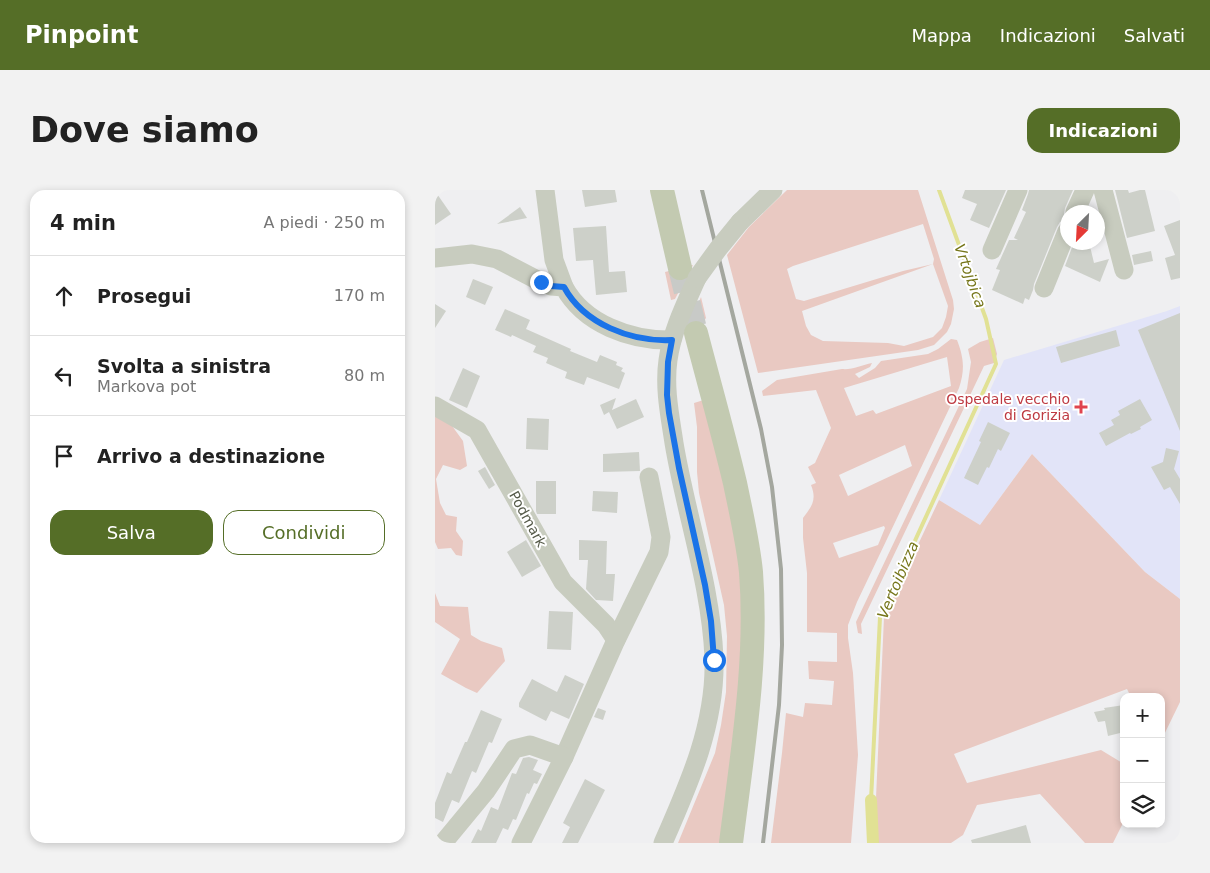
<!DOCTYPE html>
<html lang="it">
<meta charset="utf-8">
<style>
body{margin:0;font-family:"DejaVu Sans",sans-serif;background:#f2f2f2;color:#222}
.controls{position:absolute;right:15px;bottom:15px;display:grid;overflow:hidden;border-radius:10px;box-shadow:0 2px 8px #0003}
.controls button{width:45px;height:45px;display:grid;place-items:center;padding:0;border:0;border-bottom:1px solid #e0e0e0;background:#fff;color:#222;font:25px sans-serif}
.compass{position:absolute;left:625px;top:15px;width:45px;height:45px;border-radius:50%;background:#fff;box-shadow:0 2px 8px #0003;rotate:204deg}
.stop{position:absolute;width:15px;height:15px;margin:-11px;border:4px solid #1a73e8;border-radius:50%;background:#fff}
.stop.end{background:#1a73e8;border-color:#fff;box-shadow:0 1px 5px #0008}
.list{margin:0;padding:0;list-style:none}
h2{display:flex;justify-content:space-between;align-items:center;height:65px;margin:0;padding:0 20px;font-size:21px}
h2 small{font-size:16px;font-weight:400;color:#767676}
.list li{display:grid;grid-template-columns:32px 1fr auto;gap:15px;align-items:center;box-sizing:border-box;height:80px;padding:0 20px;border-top:1px solid #e0e0e0}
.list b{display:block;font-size:19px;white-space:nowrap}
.list p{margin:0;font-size:16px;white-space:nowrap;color:#767676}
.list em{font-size:16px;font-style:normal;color:#767676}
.actions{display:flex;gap:10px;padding:15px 20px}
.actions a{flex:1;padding:11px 0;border:1px solid #556e27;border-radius:15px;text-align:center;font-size:18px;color:#556e27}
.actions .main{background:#556e27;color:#fff}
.icon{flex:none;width:28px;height:28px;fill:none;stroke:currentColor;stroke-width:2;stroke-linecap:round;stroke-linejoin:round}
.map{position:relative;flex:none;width:745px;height:653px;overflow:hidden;border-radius:15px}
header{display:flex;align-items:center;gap:30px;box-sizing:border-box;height:70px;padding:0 25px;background:#556e27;color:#fff}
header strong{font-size:24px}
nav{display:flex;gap:28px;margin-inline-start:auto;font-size:18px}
.intro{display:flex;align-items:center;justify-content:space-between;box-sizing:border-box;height:120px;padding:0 30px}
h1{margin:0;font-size:35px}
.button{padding:12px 22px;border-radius:15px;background:#556e27;color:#fff;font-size:18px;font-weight:700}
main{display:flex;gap:30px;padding:0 30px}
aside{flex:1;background:#fff;border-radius:15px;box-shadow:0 2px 8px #0003}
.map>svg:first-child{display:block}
.medical{fill:#e2e4f8}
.green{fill:#e9c9c2;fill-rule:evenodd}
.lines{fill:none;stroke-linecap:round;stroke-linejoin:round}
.stream{stroke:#e1e194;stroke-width:4}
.canal{stroke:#e1e194;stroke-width:12}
.building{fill:#cdd0c9}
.major-tunnel{stroke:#c8cac7;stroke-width:24;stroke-dasharray:24 12;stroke-linecap:butt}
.minor{stroke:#c8ccbf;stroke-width:19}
.major{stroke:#c3cab1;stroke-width:24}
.rail{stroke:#a4a79f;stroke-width:4}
.minor-bridge{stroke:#c8ccbf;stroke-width:19}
.route{stroke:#1a73e8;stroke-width:6}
.health-dot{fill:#e0444e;stroke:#fff;stroke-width:2}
.labels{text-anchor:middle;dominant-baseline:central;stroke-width:4;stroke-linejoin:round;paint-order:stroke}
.health-label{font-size:14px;fill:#be3a42;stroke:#fff;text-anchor:end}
.street-label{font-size:14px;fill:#555a49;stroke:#fff}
.water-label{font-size:15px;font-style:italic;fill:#76761a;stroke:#fff}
</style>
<header>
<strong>Pinpoint</strong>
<nav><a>Mappa</a><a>Indicazioni</a><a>Salvati</a></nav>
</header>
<div class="intro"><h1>Dove siamo</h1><a class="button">Indicazioni</a></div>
<main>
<aside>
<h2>4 min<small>A piedi · 250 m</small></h2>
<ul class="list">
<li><svg class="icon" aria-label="ahead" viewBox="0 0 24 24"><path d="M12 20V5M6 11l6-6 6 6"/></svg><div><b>Prosegui</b></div><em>170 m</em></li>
<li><svg class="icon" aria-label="left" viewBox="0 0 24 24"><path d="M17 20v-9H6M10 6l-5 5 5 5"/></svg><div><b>Svolta a sinistra</b><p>Markova pot</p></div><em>80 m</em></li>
<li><svg class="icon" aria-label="arrive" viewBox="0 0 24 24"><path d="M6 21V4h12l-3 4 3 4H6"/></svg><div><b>Arrivo a destinazione</b></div></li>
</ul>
<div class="actions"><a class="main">Salva</a><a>Condividi</a></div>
</aside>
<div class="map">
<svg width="745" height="653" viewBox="0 0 745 653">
<rect width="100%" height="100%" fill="#efeff1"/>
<polygon class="medical" points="745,116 745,409 710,382 597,264 545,335 504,310 569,170 732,121"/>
<g class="green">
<path d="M352 0H483L518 110 519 119 516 134 512 142 499 155 483 160 323 183 292 65 314 37ZM488 34 499 69 498 74 468 81 369 111 361 109 352 79 358 76ZM498 74 513 116 511 127 507 138 498 147 469 156 453 153 388 151 376 145 371 136 367 121Z"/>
<polygon points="258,75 240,109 236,110 230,82"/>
<polygon points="266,107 271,128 255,151 251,151 256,132"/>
<polygon points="558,148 562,164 559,173 549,176 426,434 427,444 423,443 421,432 532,199 536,172 533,159 545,152"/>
<path d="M516 149 522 150C529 168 530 180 524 198L422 412 413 435V448L418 483 423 565 416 653H336L347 563 351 523 368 527 370 513 397 515 399 491 374 489 373 471 402 472V443L372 442V383L368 348V328C377 316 382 310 376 295L381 293 373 277 380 273 396 238 381 200 328 206 327 201 342 190 407 179C417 180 427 175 437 173L435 177 420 184 424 188 440 178 446 171 493 164 503 159ZM512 167 516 196 441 224 438 220 421 226 409 198ZM470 255 477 276 413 306 404 285ZM449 336 450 338 443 355 404 368 398 353Z"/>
<polygon points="272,209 298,320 310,429 289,653 243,653 280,563 286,535 291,502 292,446 289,415 264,303 262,282 262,237 259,213"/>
<polygon points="0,219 15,233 28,251 32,276 25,280 8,275 1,289 5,313 11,325 22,327 21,341 28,351 27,366 21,365 16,358 3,359 0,352"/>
<polygon points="597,264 710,382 745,409 745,512 726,551 726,507 696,507 692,499 519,564 532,593 666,560 689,574 689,631 678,653 650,653 605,604 542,615 528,645 516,653 441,653 441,608 449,427 504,310 545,335"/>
<polygon points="0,403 5,416 33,417 36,445 46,451 67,458 70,471 42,503 31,498 6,484 25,449 0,432"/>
</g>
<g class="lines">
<polyline class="stream" points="436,610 445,427 561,174 551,129 504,0"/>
<polyline class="canal" points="436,610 438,653"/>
</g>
<g class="building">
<polygon points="147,0 180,0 182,12 150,17"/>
<polygon points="530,0 571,0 554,38 535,30 542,14 527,8"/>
<polygon points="594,0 638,0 630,18 629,24 632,30 625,32 622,37 599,94 598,100 594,110 590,108 588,114 557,100 565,80 561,79 574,50 583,50 579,48 591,22 587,20 593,4"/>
<polygon points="680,0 693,0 694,3 705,0 710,0 720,41 692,48"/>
<polygon points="0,1 16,24 0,35"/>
<polygon points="85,17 92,28 62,34"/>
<polygon points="745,30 745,88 736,90 730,68 740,65 729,36"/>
<polygon points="171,36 174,82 190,81 192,102 161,105 158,70 141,71 138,38"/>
<polygon points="639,52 654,52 659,73 674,69 665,92 630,76"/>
<polygon points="716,61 718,71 699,75 697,65"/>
<polygon points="38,89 58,97 50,115 31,107"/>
<polygon points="0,114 11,121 0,138"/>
<polygon points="70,119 95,130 91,139 136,159 135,161 162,172 165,165 182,172 181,175 188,178 186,181 190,183 184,199 152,187 149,195 130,188 132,182 111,173 113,168 98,162 101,156 77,145 76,147 60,140"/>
<polygon points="745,123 745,241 703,140"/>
<polygon points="681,140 685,156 626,173 621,157"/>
<polygon points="28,178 45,186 32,218 14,210"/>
<polygon points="181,208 177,220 201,209 209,227 182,239 174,222 169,225 165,215"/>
<polygon points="705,209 717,230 705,237 706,239 696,244 695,243 671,256 664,243 679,235 676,230 685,225 683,221"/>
<polygon points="92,228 114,229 113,260 91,259"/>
<polygon points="553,232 575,243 566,261 563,259 554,278 552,277 543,295 529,288 546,252 544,251"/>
<polygon points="731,258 744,261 739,279 745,289 745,314 735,297 729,300 716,277 728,272"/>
<polygon points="204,262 205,281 168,282 168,264"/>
<polygon points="50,277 60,295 54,299 43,281"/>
<polygon points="101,291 121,291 121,324 102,324 101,321"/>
<polygon points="158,301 183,302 182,323 157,321"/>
<polygon points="91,350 106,376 87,387 72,362"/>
<polygon points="144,350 172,351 171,384 180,384 178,411 161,410 151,399 153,370 144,370"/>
<polygon points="114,421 138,422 136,460 112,459"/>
<polygon points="130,485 149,494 134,529 116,521 111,531 84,517 84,513 97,489 122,502"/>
<polygon points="689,515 689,542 673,546 670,531 663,532 659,522 670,520 669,518"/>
<polygon points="163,518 171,521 168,530 159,527"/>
<polygon points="46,520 67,529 57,553 54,552 41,583 37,581 24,613 17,610 8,632 0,628 0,613 12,582 16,584 30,552 32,552"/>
<polygon points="94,567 103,570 98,580 107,584 102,594 99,593 94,604 92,603 81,630 78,629 73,640 68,638 61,653 36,653 43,639 46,641 56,617 63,620 77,583 81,584 88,568"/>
<polygon points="150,589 170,600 143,653 127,653 135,637 128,633"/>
<polygon points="591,635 596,653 537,653 536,650"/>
</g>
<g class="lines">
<polyline class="major-tunnel" points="245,78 261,143"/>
<g class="minor">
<polyline points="110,0 119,70 129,97"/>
<polyline points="668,0 689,80"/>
<polyline points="640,22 650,0"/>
<polyline points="305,32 338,0"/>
<polyline points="557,60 583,0"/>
<path d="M0 68 37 64 62 69 106 92 116 96 129 97C149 134 196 151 237 150"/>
<polyline points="609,98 632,41"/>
<polyline points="0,216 42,240 128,392 171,435 181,450"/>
<polyline points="129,567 181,450 224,362 226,347 214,287"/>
<polyline points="8,653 51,601 79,559 95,555 129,567 86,653"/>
<path d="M228 653C254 594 281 534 279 468 276 395 251 325 239 253 235 226 229 198 233 170 237 141 250 115 262 88"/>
</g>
<g class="major">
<polyline points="227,0 245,78"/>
<path d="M261 143C274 193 288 242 300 293 306 322 313 352 316 382 323 472 307 564 296 653"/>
</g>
<polyline class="rail" points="267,0 326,239 337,297 346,379 347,455 344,515 328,653"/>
<polyline class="minor-bridge" points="262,88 283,59 305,32"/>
</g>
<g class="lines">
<path class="route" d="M106 92 116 96 129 97C149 134 196 152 237 150L233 172 232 205 234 223 244 278 270 395 276 431 279 470"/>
</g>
<path class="health-dot" d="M643.5 209.5h5v5h5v5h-5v5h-5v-5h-5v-5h5z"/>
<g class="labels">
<g class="health-label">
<text x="635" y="209">Ospedale vecchio<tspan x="635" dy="16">di Gorizia</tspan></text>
</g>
<g class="street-label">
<text transform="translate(93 329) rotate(61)">Podmark</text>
</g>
<g class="water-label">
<text transform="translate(535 86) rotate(70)">Vrtojbica</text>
<text transform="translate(463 390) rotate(-67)">Vertoibizza</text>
</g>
</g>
</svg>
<div class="controls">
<button>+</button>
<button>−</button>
<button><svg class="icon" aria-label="layers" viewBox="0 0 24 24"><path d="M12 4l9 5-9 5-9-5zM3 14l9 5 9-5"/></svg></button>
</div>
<svg class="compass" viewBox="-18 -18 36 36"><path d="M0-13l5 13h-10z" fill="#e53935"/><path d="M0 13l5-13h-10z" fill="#767676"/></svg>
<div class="stop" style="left:279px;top:470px"></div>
<div class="stop end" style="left:106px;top:92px"></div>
</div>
</main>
